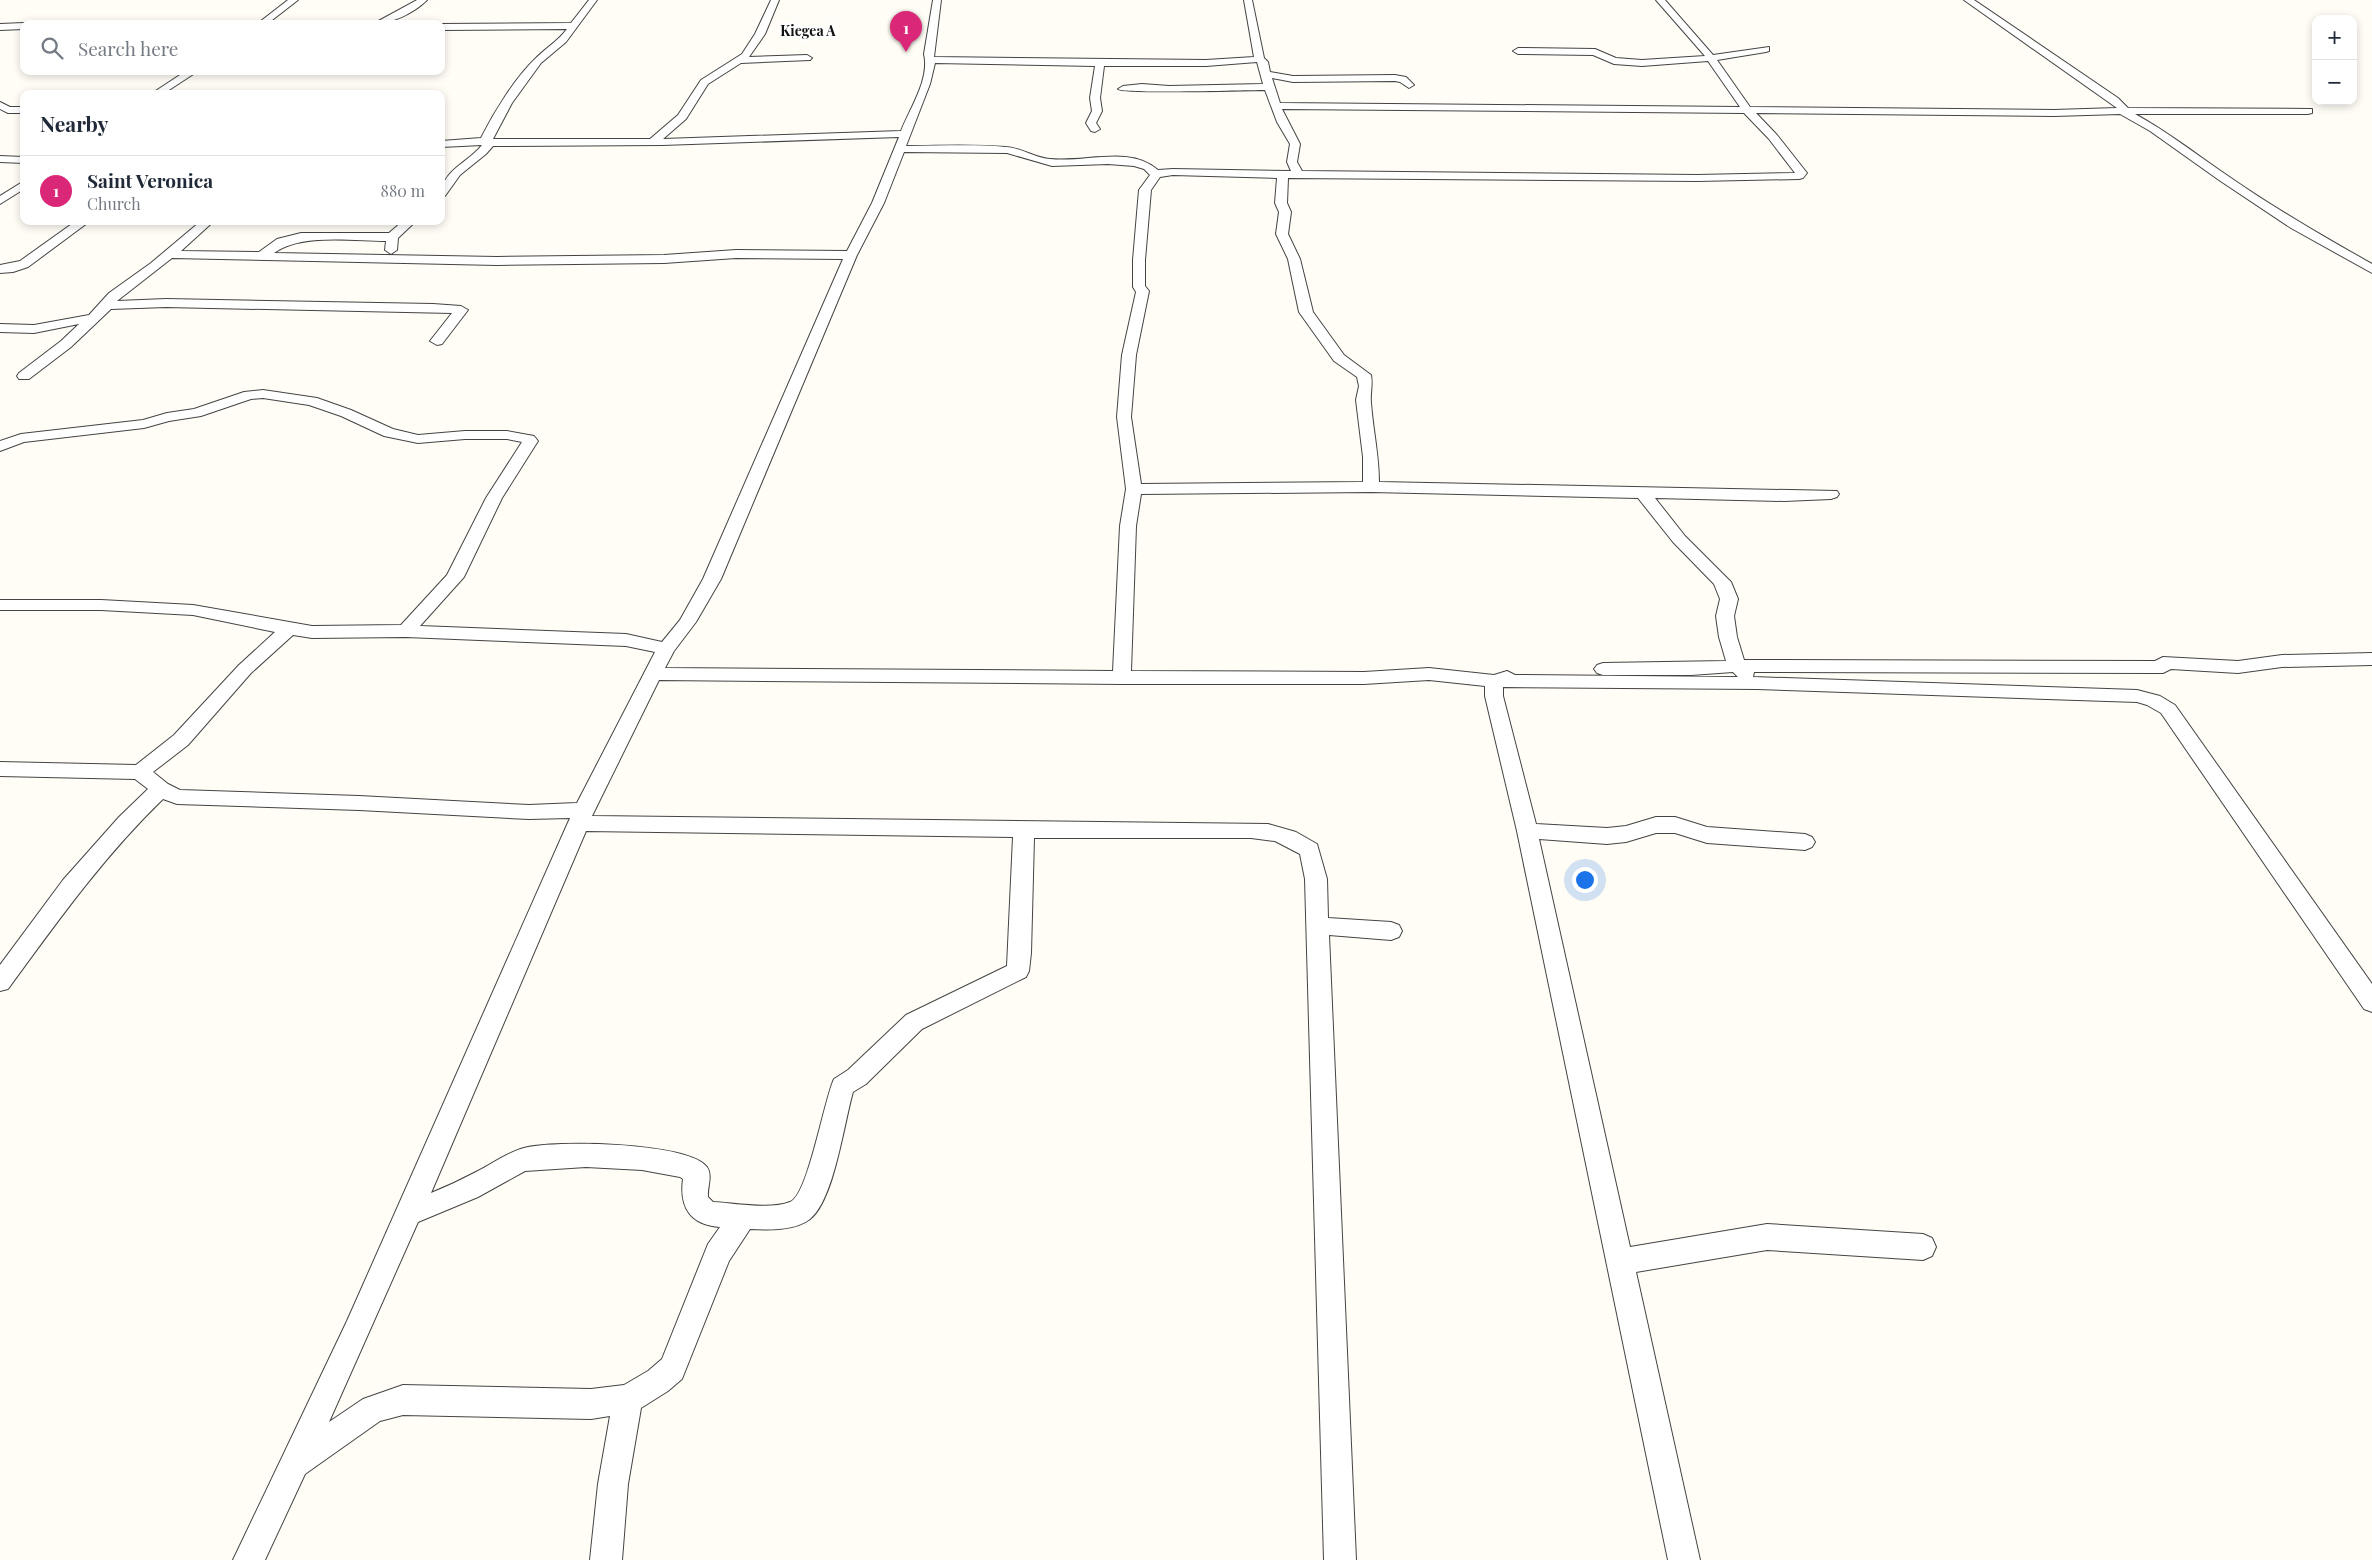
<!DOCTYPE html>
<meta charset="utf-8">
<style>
body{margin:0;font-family:"Playfair Display",serif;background:#f6f6f7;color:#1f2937}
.controls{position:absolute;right:15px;top:15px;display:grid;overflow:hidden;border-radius:10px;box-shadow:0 2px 8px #0003}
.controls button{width:45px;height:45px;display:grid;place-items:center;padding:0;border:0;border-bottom:1px solid #e0e1e3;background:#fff;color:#1f2937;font:25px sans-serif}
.you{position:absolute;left:1584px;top:879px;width:18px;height:18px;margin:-12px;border:4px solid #fff;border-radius:50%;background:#1a73e8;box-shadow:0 0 0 8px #1a73e833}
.badge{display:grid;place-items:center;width:32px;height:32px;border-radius:50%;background:#db2777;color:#fff;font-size:16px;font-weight:700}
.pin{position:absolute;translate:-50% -41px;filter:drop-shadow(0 1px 2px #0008)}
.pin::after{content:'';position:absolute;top:26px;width:18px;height:15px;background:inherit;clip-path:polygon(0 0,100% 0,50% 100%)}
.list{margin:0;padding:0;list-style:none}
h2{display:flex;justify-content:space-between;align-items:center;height:65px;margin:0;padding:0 20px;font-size:21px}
h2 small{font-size:16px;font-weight:400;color:#747a83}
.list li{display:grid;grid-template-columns:32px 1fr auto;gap:15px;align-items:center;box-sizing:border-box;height:70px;padding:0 20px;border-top:1px solid #e0e1e3}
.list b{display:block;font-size:19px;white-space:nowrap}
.list p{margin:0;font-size:16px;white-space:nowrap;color:#747a83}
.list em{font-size:16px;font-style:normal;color:#747a83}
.icon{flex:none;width:28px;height:28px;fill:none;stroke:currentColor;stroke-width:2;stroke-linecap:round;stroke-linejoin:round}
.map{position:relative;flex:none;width:2372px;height:1560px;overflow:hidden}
.search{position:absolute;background:#fff;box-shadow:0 2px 8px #0003;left:20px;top:20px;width:425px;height:55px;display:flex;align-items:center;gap:12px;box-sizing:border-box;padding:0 18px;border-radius:10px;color:#747a83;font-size:19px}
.panel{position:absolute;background:#fff;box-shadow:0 2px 8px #0003;left:20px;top:90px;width:425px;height:135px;border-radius:10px}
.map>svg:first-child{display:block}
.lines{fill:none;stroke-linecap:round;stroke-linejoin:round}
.street-casing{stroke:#444;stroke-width:2}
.street{fill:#fff;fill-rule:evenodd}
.labels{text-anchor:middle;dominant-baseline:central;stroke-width:5;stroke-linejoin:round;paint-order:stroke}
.far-quarter-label{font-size:14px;font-weight:bold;fill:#111;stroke:#fff}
</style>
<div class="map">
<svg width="2372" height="1560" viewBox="0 0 2372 1560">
<rect width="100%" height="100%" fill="#fffdf5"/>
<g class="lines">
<defs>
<g id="street">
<polygon points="288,0 298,0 267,24 257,24"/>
<path d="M417 0H427C414 13 391 24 373 24Z"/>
<path d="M589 0H597L566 42 541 63 512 103 493 139H650L678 115 701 80 742 54 755 34 771 0H779L765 34 749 57 807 55 812 58 810 60 741 63 708 84 686 119 663 139 901 131C910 108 930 79 924 54L933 0H941L934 57 1206 60 1254 57 1244 0H1252L1264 58 1268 62 1270 72 1293 76 1395 75 1406 77 1414 85 1409 88 1400 82 1395 81 1293 82 1272 78 1280 103 1740 107 1708 61 1642 66 1614 64 1593 55 1518 54 1513 51 1518 48 1595 49 1616 58 1642 60 1705 56 1656 0H1665L1713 55 1769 47V51L1766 52 1717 60 1750 107 2054 110 2117 108 1964 0H1974L2118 98 2128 108 2312 109V113L2308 114H2135C2168 132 2197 155 2228 176 2274 208 2323 236 2372 264V273L2291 228 2219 180 2150 131 2120 114 2054 116 1756 113 1777 135 1807 173 1803 178 1799 179 1697 181 1288 178 1287 203 1291 212 1288 234 1300 259 1313 312 1344 355 1371 375C1373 385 1370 393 1371 403 1373 430 1379 455 1379 482L1837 491 1839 494 1837 497 1831 499 1784 501 1655 498 1685 536 1731 582 1738 599 1734 616 1737 637 1744 660 2155 661 2163 657 2238 661 2282 655 2372 653V665L2282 667 2238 673 2171 669 2163 673 1754 672 1753 677 2137 690 2160 696 2175 705 2372 984V1012L2364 1009 2161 713 2147 705 2137 702 1757 689 1503 687V696L1536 824 1607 828 1626 826 1656 817H1675L1707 827 1805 834 1812 837 1815 842 1812 847 1805 850 1707 843 1675 833H1656L1626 842 1607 844 1539 839 1630 1247 1767 1224 1923 1234 1932 1238 1936 1247 1932 1256 1923 1260 1767 1250 1636 1272 1700 1560H1668L1517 831 1485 696V686L1429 680 1364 684H1122L659 680 592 816 1268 824 1296 832 1317 844 1327 879 1328 918 1391 922 1399 925 1402 931 1399 937 1391 940 1329 935 1356 1560H1324L1305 879 1300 854 1275 841 1251 838H1034L1031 953 1029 971 1026 977 922 1029 866 1084 853 1092C844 1123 834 1200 810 1219 795 1231 768 1230 750 1229L729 1261 682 1379 668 1391 641 1408 628 1484 622 1560H590L598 1484 610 1416 591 1419 403 1415 380 1421 305 1474 265 1560H233L347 1321 570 818 529 819 359 810 177 804 163 799C104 856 57 922 8 989L0 991V965L63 880 119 817 148 789 135 779 0 776V762L136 765 174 735 239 665 275 632 193 615 101 610H0V600H101L193 605 312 626 401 625 447 575 486 498 522 442 507 439H465L418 443 384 436 341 416 309 405 263 398 251 399 201 416 169 421 144 428 24 442 0 451V441L21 434 143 420 167 413 194 409 244 392 263 390 317 398 351 410 393 429 418 435 465 431H507L534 436 538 441 502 498 464 577 420 626 626 634 662 642 680 620 703 579 843 259 736 258 664 263 497 265 172 258 117 301 166 299 433 304 461 306 468 310 442 344 437 345 430 341 452 313 166 307 111 309 71 347 29 379H19L17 376 19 373 61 341 79 324 34 333 0 332V324L34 325 89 315 109 293 151 263 201 221H214L181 251 259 252 277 239 301 233H389L403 221H416L398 238 397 250 391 254 385 250 386 241C353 241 301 233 274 253L497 257 664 255 736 250 847 251 872 203 899 137 662 145 493 146 486 154 460 175 445 196 441 197C441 170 467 164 482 145L441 147V141L481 138C494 112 515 78 536 58 546 48 558 41 567 29L441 30V24L571 23ZM1257 62 1263 84 1169 86 1142 84 1123 86 1118 89C1124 94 1247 90 1265 90L1277 122 1290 144 1287 162 1291 171 1173 169 1158 170C1130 145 1085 163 1050 159 1035 158 1022 148 1006 147 973 144 939 146 906 146L930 84 935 63 1095 66 1090 98 1092 111 1086 123 1091 131 1095 132 1100 129 1096 123 1102 111 1100 98 1104 66H1206ZM1282 109 1744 113 1769 139 1795 173 1697 175 1302 171 1297 162 1300 144ZM904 152 1007 153 1052 166 1108 164 1134 166 1144 169 1150 175 1139 190 1133 260V287L1136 292 1122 355 1117 417 1126 489 1120 526 1113 671 665 668 674 651 696 622 721 579 857 255 884 203ZM1173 175 1277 178 1275 203 1279 212 1276 234 1288 259 1299 312 1334 361 1357 377 1359 386 1356 400 1363 457V482L1141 484 1131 417 1136 355 1149 291 1145 286V260L1151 190 1160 177ZM1371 492 1638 498 1673 542 1714 584 1720 599 1716 616 1719 637 1726 661 1603 663 1597 665 1594 669 1597 673 1603 675H1691L1733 672 1738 677 1515 675 1507 671 1494 675 1429 668 1364 672 1131 671 1136 526 1141 494ZM293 635 312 638 406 637 626 646 655 652 577 803 529 805 359 796 180 790 168 784 153 772 188 745 251 673ZM586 831 1013 837 1007 966 906 1015 848 1070 834 1079C824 1100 808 1196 790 1202 770 1210 734 1203 713 1202L708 1197C707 1187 713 1176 707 1167 689 1142 553 1140 524 1148 506 1153 492 1164 476 1172 461 1180 446 1187 431 1193ZM586 1167 642 1170 680 1177 683 1179C679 1208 691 1225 720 1227L708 1244 662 1359 648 1371 624 1385 591 1389 403 1385 363 1399 329 1422 418 1222 478 1197 525 1171Z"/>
<polygon points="24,23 26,24 24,24 24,29 0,30 0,24"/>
<polygon points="186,71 198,71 163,94 151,94"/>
<polygon points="0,102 10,107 24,107 24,113 8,113 0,109"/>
<polygon points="0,156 24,157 24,163 0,162"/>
<polygon points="24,181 24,189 0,204 0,196"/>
<polygon points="76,221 90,221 28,267 13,272 0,273 0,265 20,261"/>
</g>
</defs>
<use href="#street" class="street-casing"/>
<use href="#street" class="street"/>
</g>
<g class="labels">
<g class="far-quarter-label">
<text x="808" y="30">Kiegea A</text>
</g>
</g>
</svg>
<div class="controls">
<button>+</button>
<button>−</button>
</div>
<div class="you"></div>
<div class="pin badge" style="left:906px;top:52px">1</div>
<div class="search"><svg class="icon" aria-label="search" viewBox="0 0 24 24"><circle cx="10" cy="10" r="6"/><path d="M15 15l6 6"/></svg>Search here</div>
<section class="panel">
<h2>Nearby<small></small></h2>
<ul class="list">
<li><span class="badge">1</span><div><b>Saint Veronica</b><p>Church</p></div><em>880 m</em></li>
</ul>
</section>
</div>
